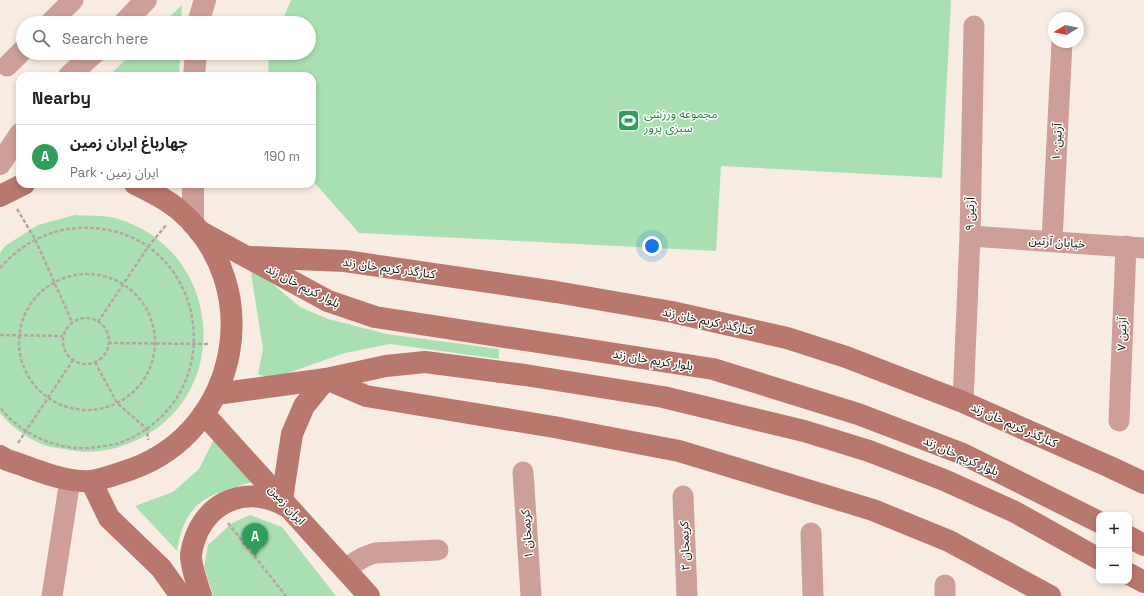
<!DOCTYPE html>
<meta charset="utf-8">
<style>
body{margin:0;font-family:"Space Grotesk","Noto Sans Arabic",sans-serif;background:#f6f6f6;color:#202124}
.controls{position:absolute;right:12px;bottom:12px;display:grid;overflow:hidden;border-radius:8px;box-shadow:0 2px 6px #0003}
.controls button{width:36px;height:36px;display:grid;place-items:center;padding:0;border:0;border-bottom:1px solid #e0e0e0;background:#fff;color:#202124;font:20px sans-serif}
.compass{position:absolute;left:1048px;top:12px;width:36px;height:36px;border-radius:50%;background:#fff;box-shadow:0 2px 6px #0003;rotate:260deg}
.you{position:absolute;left:652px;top:246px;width:14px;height:14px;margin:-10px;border:3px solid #fff;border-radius:50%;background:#1a73e8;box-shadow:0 0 0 6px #1a73e833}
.badge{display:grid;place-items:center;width:26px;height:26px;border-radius:50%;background:#0e53be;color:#fff;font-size:13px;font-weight:700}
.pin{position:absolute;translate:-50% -33px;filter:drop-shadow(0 1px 2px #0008)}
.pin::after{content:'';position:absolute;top:21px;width:14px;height:12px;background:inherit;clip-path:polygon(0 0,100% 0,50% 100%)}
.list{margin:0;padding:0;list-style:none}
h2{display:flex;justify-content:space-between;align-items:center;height:52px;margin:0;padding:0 16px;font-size:17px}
h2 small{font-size:13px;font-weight:400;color:#757577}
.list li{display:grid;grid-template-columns:26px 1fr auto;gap:12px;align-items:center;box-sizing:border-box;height:64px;padding:0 16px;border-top:1px solid #e0e0e0}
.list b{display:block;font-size:15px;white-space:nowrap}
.list p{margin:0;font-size:13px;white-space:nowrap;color:#757577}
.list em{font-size:13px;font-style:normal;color:#757577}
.icon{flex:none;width:22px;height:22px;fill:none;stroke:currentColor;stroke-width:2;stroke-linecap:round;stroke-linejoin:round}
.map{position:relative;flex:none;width:1144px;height:596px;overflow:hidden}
.search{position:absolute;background:#fff;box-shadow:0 2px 6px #0003;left:16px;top:16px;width:300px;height:44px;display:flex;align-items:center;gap:10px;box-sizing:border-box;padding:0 14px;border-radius:22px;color:#757577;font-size:15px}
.panel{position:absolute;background:#fff;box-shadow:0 2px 6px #0003;left:16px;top:72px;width:300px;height:116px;border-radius:12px}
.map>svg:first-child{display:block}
.green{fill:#aae0b1}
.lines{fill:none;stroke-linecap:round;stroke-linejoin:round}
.path{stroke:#b2a8a1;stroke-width:2.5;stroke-dasharray:4 2;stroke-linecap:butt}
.minor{stroke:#cd9f98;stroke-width:21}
.tertiary{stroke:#cd9f98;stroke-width:22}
.secondary{stroke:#b9786e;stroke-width:22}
.labels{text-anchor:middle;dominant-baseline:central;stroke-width:3;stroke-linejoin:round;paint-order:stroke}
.leisure-label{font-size:12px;fill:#27864d;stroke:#fdfbf9;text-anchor:start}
.street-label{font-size:12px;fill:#1c1815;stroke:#fdfbf9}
</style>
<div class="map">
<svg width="1144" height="596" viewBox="0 0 1144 596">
<rect width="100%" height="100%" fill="#f8ece2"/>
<g class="green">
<polygon points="291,0 951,0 942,178 721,166 716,251 359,233 312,180 312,76 268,76 269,53 309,53 309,23 281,23"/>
<polygon points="182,5 181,23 163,23"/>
<polygon points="132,53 180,53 179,76 109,76"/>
<path d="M75 215C88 216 103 215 115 218 220 247 237 392 137 440 114 451 89 455 64 449 57 448 48 447 41 444 26 437 10 426 0 413V253L5 246 38 225Z"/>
<polygon points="251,273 264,274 275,286 300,307 328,319 387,334 499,349 499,359 390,344 345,353 271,379 258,374 263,349"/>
<path d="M214 439 252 482C208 495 185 500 177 551L135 506 173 492 199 469Z"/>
<polygon points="250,515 282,527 336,596 213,596 204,567 208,545 232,523"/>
</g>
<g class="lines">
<g class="path">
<polyline points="17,209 35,239 72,322"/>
<path d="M0 268C20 245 47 230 78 228 205 221 240 396 120 443 113 445 104 446 96 447 62 453 20 435 0 407"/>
<circle cx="87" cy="342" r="68"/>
<circle cx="86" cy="341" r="23"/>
<polyline points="98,322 148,247 167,224"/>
<polyline points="0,335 63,336"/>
<polyline points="108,343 210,344"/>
<polyline points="95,362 117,403 147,429 148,440"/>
<polyline points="18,443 73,360"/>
<polyline points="228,523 286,596"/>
</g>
<g class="minor">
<polyline points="50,23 73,0"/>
<polyline points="7,66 23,50"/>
<polyline points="970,236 1144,248"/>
<polyline points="1052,241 1062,42"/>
<polyline points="963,402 970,236 974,26"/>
<polyline points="1119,421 1126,246"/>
<polyline points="523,472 531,596"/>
<polyline points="683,496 687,596"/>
<polyline points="811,533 813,596"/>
<polyline points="344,569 364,557 375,553 438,550"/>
<polyline points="52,596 70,480"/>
<polyline points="945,596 945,585"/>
</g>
<g class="tertiary">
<polyline points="124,23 146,0"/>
<polyline points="198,23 205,0"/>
<polyline points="69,76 94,53"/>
<polyline points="194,76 196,53"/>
<polyline points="0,164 20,134"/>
<polyline points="193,184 193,224"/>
</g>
<g class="secondary">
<polyline points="0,196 24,184"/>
<polyline points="199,231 328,301 375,317 713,369 858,414 963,454 1099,522"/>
<polyline points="251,257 345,261 556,292 672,312 787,338 846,357 963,402 1110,467 1144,483"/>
<polyline points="216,394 326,379 386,366 425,362 525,375 663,397 804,431 869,451 944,480 1015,512 1099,559"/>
<polyline points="204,414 369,596"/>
<path d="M0 456 7 460C33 468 63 483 91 481 105 479 119 473 132 469 240 430 267 285 179 210 166 199 150 191 135 184"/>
<polyline points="91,481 109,518 161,568 181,596"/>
<polyline points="282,499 292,434 304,406 326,379 366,396 554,427 679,451 873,510 949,541 1050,596"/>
<polyline points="1129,537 1144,545"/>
<polyline points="1129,574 1144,582"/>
<path d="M201 596C198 586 190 564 191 554 199 505 242 482 286 506"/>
</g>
</g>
<defs>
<symbol id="stadium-square" viewBox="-11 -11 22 22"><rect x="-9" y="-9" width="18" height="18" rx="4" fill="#2e9e5b" stroke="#fdfbf9"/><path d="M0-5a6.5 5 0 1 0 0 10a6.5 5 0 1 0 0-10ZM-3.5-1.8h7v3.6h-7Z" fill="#fff"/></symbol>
</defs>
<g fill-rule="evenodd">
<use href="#stadium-square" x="616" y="108" width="25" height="25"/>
</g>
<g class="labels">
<g class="leisure-label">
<text x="644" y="114">مجموعه ورزشی<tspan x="644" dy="14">سبزی پرور</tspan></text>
</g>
<g class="street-label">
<text transform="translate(1057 142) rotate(-87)">آرتین۱۰</text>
<text transform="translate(970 214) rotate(-89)">آرتین ۹</text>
<text transform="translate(1057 242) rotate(4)">خیابان آرتین</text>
<text transform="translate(389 268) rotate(8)">کنارگذر کریم خان زند</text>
<text transform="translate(303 286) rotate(27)">بلوار کریم خان زند</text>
<text transform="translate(708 321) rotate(12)">کنارگذر کریم خان زند</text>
<text transform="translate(1122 334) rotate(-88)">آرتین ۷</text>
<text transform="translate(653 360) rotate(9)">بلوار کریم خان زند</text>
<text transform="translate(1014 425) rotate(24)">کنارگذر کریم خان زند</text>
<text transform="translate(961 456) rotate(24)">بلوار کریم خان زند</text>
<text transform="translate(287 505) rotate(48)">ایران زمین</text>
<text transform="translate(527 534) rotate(-94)">کریمخان ۱</text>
<text transform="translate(685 546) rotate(-92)">کریمخان ۲</text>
</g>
</g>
</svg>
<div class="controls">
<button>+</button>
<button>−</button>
</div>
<svg class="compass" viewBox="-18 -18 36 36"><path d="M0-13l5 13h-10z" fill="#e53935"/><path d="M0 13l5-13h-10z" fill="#757577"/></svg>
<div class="you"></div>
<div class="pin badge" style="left:255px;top:556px;background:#2e9e5b">A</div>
<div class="search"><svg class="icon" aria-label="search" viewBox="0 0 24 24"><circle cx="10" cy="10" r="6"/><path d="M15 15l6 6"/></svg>Search here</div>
<section class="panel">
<h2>Nearby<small></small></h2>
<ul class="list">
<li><span class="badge" style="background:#2e9e5b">A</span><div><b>چهارباغ ایران زمین</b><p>Park · ایران زمین</p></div><em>190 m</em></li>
</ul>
</section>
</div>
